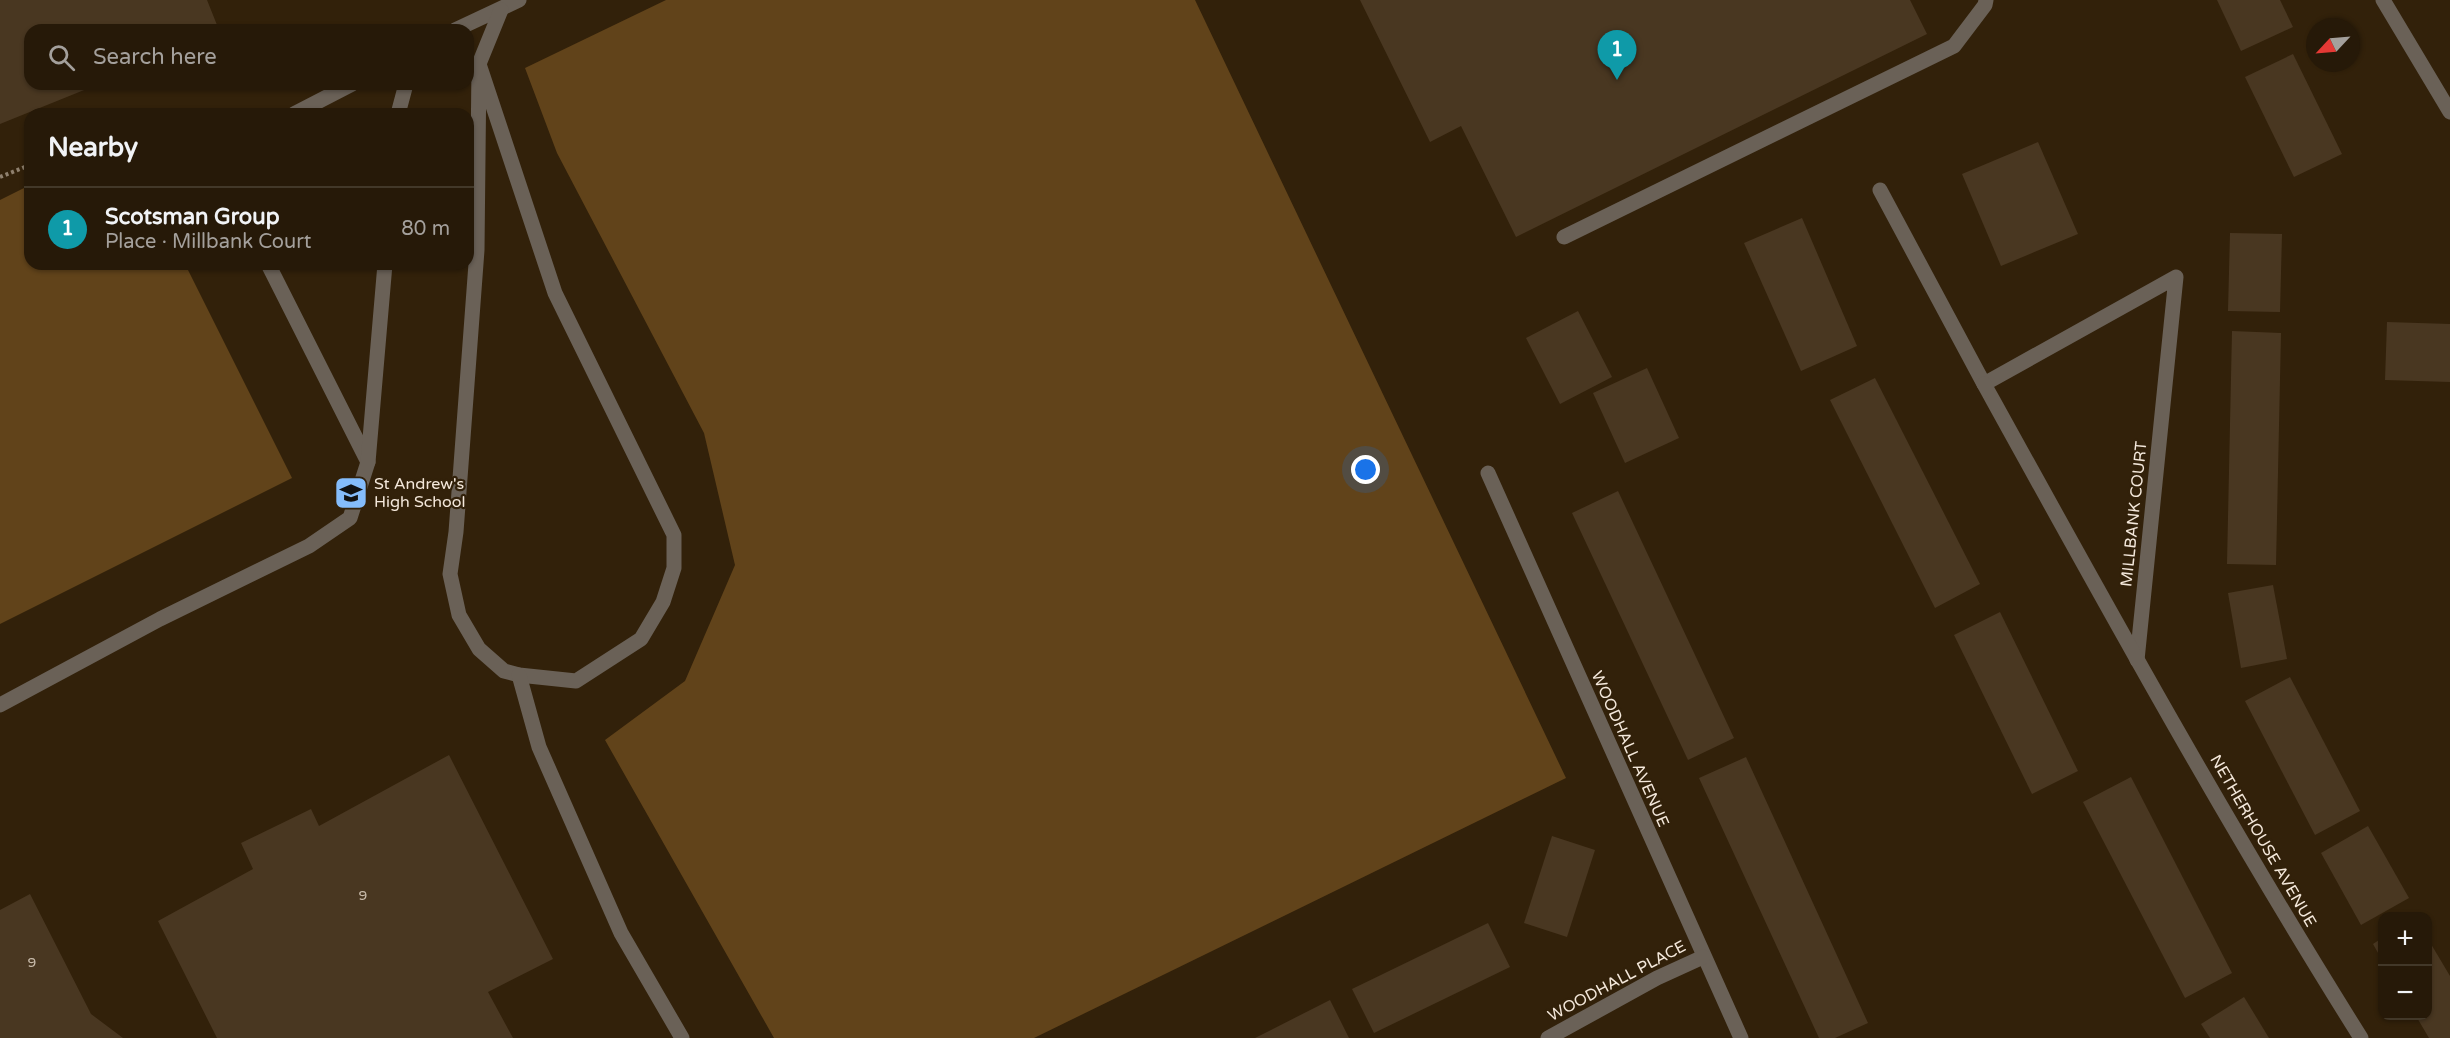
<!DOCTYPE html>
<meta charset="utf-8">
<style>
body{margin:0;font-family:"Varela Round",sans-serif;background:#322616;color:#f1f3f6}
.controls{position:absolute;right:18px;bottom:18px;display:grid;overflow:hidden;border-radius:12px;box-shadow:0 2px 4px #0004}
.controls button{width:54px;height:54px;display:grid;place-items:center;padding:0;border:0;border-bottom:2px solid #423829;background:#261908;color:#f1f3f6;font:30px sans-serif}
.compass{position:absolute;left:2306px;top:18px;width:54px;height:54px;border-radius:50%;background:#261908;box-shadow:0 2px 4px #0004;rotate:244deg}
.you{position:absolute;left:1366px;top:470px;width:21px;height:21px;margin:-15px;border:4px solid #fff;border-radius:50%;background:#1a73e8;box-shadow:0 0 0 9px #1a73e833}
.badge{display:grid;place-items:center;width:39px;height:39px;border-radius:50%;background:#84bcfb;color:#fff;font-size:20px;font-weight:700}
.pin{position:absolute;translate:-50% -50px;filter:drop-shadow(0 2px 3px #0008)}
.pin::after{content:'';position:absolute;top:32px;width:21px;height:18px;background:inherit;clip-path:polygon(0 0,100% 0,50% 100%)}
.list{margin:0;padding:0;list-style:none}
h2{display:flex;justify-content:space-between;align-items:center;height:78px;margin:0;padding:0 24px;font-size:26px}
h2 small{font-size:20px;font-weight:400;color:#a4a09c}
.list li{display:grid;grid-template-columns:39px 1fr auto;gap:18px;align-items:center;box-sizing:border-box;height:84px;padding:0 24px;border-top:2px solid #423829}
.list b{display:block;font-size:22px;white-space:nowrap}
.list p{margin:0;font-size:20px;white-space:nowrap;color:#a4a09c}
.list em{font-size:20px;font-style:normal;color:#a4a09c}
.icon{flex:none;width:33px;height:33px;fill:none;stroke:currentColor;stroke-width:2;stroke-linecap:round;stroke-linejoin:round}
.map{position:relative;flex:none;width:2450px;height:1038px;overflow:hidden}
.search{position:absolute;background:#261908;box-shadow:0 2px 4px #0004;left:24px;top:24px;width:450px;height:66px;display:flex;align-items:center;gap:15px;box-sizing:border-box;padding:0 21px;border-radius:18px;color:#a4a09c;font-size:22px}
.panel{position:absolute;background:#261908;box-shadow:0 2px 4px #0004;left:24px;top:108px;width:450px;height:162px;border-radius:18px}
.map>svg:first-child{display:block}
.green{fill:#61431a}
.building{fill:#493721}
.lines{fill:none;stroke-linecap:round;stroke-linejoin:round}
.path{stroke:#8f806e;stroke-width:4;stroke-dasharray:3 3;stroke-linecap:butt}
.minor{stroke:#6a6157;stroke-width:15}
.labels{text-anchor:middle;dominant-baseline:central;stroke-width:4.5;stroke-linejoin:round;paint-order:stroke}
.number-label{font-size:14px;fill:#c9bcac}
.poi-label{font-size:16px;fill:#f4e8db;stroke:#32210a;text-anchor:start}
.street-label{font-size:16px;fill:#f4e8db;stroke:#32210a}
</style>
<div class="map">
<svg width="2450" height="1038" viewBox="0 0 2450 1038">
<rect width="100%" height="100%" fill="#32210a"/>
<g class="green">
<polygon points="666,0 1195,0 1566,778 1034,1038 774,1038 605,740 685,681 735,565 704,433 557,153 525,68"/>
<polygon points="30,185 30,264 185,264 292,478 0,624 0,200"/>
</g>
<g class="building">
<polygon points="0,0 207,0 219,30 30,30 30,84 99,84 0,124"/>
<polygon points="1360,0 1910,0 1927,34 1516,237 1461,126 1430,142"/>
<polygon points="2217,0 2280,0 2293,27 2241,51"/>
<polygon points="2293,54 2342,154 2294,177 2245,77"/>
<polygon points="2038,142 2078,234 2001,266 1962,174"/>
<polygon points="1802,218 1857,346 1801,371 1744,243"/>
<polygon points="2230,233 2282,234 2280,312 2228,311"/>
<polygon points="1578,311 1612,377 1560,404 1526,338"/>
<polygon points="2387,322 2450,324 2450,382 2385,380"/>
<polygon points="2232,331 2281,333 2276,565 2227,564"/>
<polygon points="1647,368 1679,438 1625,463 1593,393"/>
<polygon points="1875,378 1980,584 1935,608 1830,400"/>
<polygon points="1618,491 1734,738 1688,760 1572,513"/>
<polygon points="2273,585 2287,659 2241,668 2228,593"/>
<polygon points="2000,612 2078,771 2032,794 1954,635"/>
<polygon points="2290,677 2360,811 2315,835 2245,701"/>
<polygon points="449,755 553,959 488,992 513,1038 217,1038 158,921 253,869 241,843 311,809 319,826"/>
<polygon points="1746,757 1868,1023 1835,1038 1819,1038 1699,778"/>
<polygon points="2131,777 2232,973 2185,998 2083,802"/>
<polygon points="2368,826 2409,898 2361,925 2321,853"/>
<polygon points="1552,836 1595,850 1567,937 1524,923"/>
<polygon points="30,894 91,1014 123,1038 0,1038 0,910"/>
<polygon points="1488,923 1510,967 1374,1033 1352,989"/>
<polygon points="2382,938 2382,960 2373,944"/>
<polygon points="2428,939 2450,976 2450,1038 2429,1038 2416,1016 2428,1016"/>
<polygon points="2244,997 2269,1038 2210,1038 2201,1024"/>
<polygon points="1330,1000 1349,1038 1255,1038"/>
</g>
<g class="lines">
<polyline class="path" points="0,177 30,165"/>
<g class="minor">
<polyline points="2383,0 2450,112"/>
<polyline points="455,30 519,0"/>
<polyline points="479,64 555,293 674,535 674,568 663,602 641,639 576,681 519,675 504,671 479,649 459,615 450,574 456,532 477,250 479,64 501,10"/>
<polyline points="294,114 352,84"/>
<polyline points="398,114 406,84"/>
<polyline points="1880,190 1984,384 2176,277 2137,660"/>
<polyline points="1564,237 1954,46 1985,5 1986,0"/>
<polyline points="268,264 368,462"/>
<path d="M1984 384C2106 605 2227 825 2361 1038"/>
<polyline points="1488,473 1741,1038"/>
<polyline points="519,675 539,747 621,933 682,1038"/>
<polyline points="0,705 160,619 309,546 350,518 368,462 385,264"/>
<polyline points="1548,1038 1657,978 1703,957"/>
</g>
</g>
<defs>
<symbol id="school-square" viewBox="-11 -11 22 22"><rect x="-9" y="-9" width="18" height="18" rx="4" fill="#84bcfb" stroke="#32210a"/><path d="M0-5L7-2L0 1L-7-2ZM-4 1L0 2.5L4 1V4Q0 6-4 4Z" fill="#111"/></symbol>
</defs>
<g fill-rule="evenodd">
<use href="#school-square" x="332" y="474" width="38" height="38"/>
</g>
<g class="labels">
<g class="number-label">
<text x="363" y="895">9</text>
<text x="32" y="962">9</text>
</g>
<g class="poi-label">
<text x="374" y="484">St Andrew's<tspan x="374" dy="18">High School</tspan></text>
</g>
<g class="street-label">
<text transform="translate(2134 514) rotate(-84)">MILLBANK COURT</text>
<text transform="translate(1630 749) rotate(66)">WOODHALL AVENUE</text>
<text transform="translate(2263 841) rotate(60)">NETHERHOUSE AVENUE</text>
<text transform="translate(1617 981) rotate(-28)">WOODHALL PLACE</text>
</g>
</g>
</svg>
<div class="controls">
<button>+</button>
<button>−</button>
</div>
<svg class="compass" viewBox="-18 -18 36 36"><path d="M0-13l5 13h-10z" fill="#e53935"/><path d="M0 13l5-13h-10z" fill="#a4a09c"/></svg>
<div class="you"></div>
<div class="pin badge" style="left:1617px;top:80px;background:#0f9aa8">1</div>
<div class="search"><svg class="icon" aria-label="search" viewBox="0 0 24 24"><circle cx="10" cy="10" r="6"/><path d="M15 15l6 6"/></svg>Search here</div>
<section class="panel">
<h2>Nearby<small></small></h2>
<ul class="list">
<li><span class="badge" style="background:#0f9aa8">1</span><div><b>Scotsman Group</b><p>Place · Millbank Court</p></div><em>80 m</em></li>
</ul>
</section>
</div>
